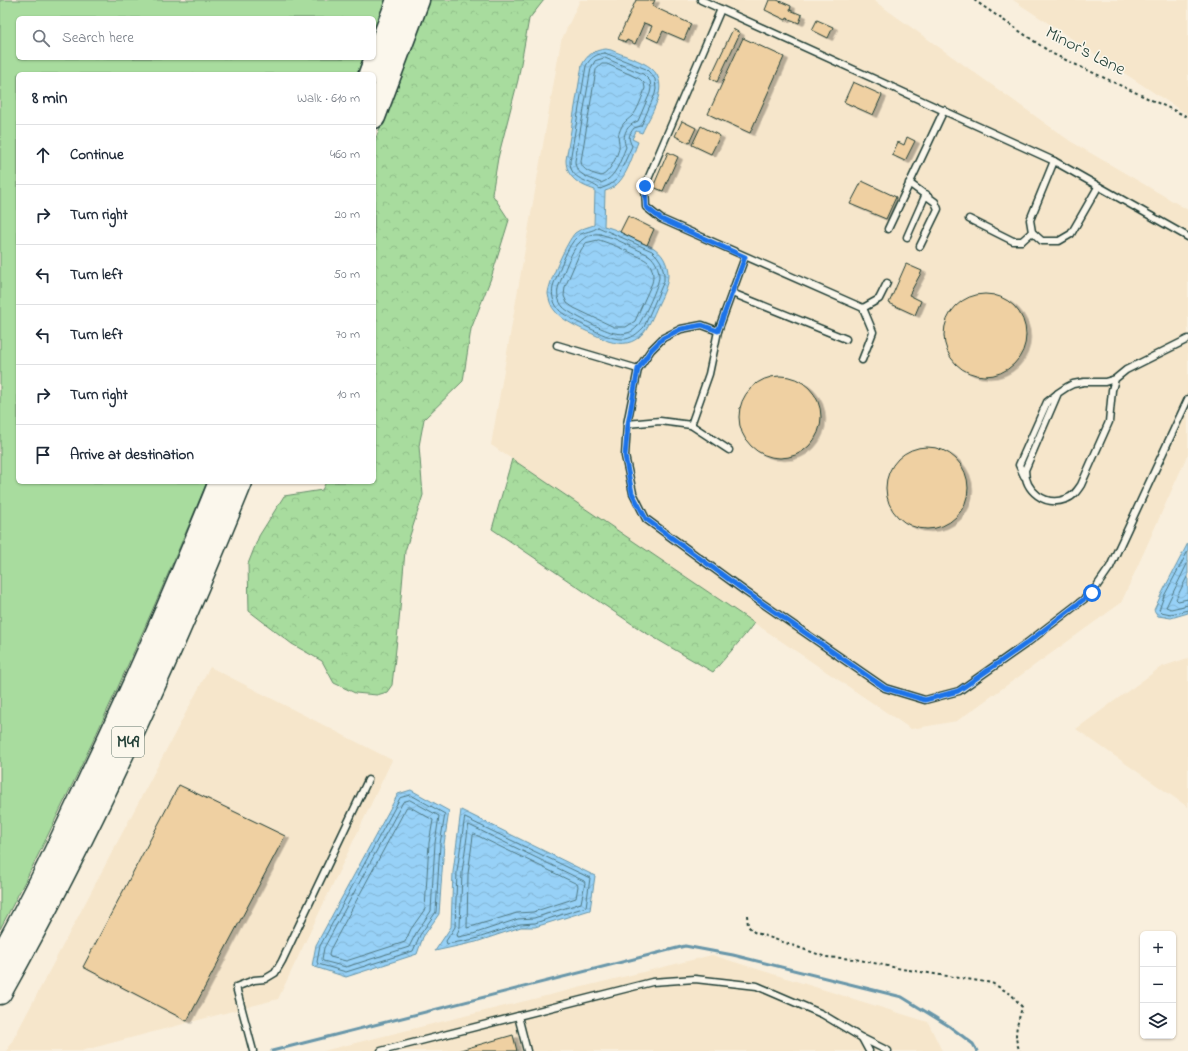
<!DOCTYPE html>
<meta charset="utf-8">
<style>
body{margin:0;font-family:"Indie Flower",sans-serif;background:#f2f2f3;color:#1f2937}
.controls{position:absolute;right:12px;bottom:12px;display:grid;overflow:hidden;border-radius:6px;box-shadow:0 1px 3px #0004}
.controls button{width:36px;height:36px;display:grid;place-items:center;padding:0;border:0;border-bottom:1px solid #e0e1e3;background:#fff;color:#1f2937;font:20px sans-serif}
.stop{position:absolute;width:12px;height:12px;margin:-9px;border:3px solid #1a73e8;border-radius:50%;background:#fff}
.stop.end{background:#1a73e8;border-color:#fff;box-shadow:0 1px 4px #0008}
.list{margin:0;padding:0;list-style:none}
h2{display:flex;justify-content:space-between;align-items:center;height:52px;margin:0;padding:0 16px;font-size:17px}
h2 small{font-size:13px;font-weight:400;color:#747a83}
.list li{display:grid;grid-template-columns:26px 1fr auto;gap:12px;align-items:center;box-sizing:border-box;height:60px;padding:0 16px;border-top:1px solid #e0e1e3}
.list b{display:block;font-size:15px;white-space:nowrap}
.list em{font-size:13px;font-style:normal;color:#747a83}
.icon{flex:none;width:22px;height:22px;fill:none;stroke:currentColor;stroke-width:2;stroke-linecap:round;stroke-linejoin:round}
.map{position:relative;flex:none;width:1188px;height:1051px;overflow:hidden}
.search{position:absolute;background:#fff;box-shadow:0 1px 3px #0004;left:16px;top:16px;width:360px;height:44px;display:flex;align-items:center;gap:10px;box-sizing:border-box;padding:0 14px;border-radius:6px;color:#747a83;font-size:15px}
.panel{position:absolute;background:#fff;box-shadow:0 1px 3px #0004;left:16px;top:72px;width:360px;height:412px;border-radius:6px}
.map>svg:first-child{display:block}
.built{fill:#f6e6cb}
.green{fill:#a8dc9e;stroke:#648c69}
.forest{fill:url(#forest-crowns);stroke:#648c69}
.water{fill:url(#water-waves);stroke:#6796a9}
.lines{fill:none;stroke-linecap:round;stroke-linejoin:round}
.shore{stroke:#4f7882;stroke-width:1}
.stream{stroke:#6796a9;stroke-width:3}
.building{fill:#efd0a2;stroke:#1f3d34;filter:url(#shadow)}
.service-casing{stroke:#1f3d34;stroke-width:9}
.motorway-casing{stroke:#1f3d34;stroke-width:25}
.path{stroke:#1f3d34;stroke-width:2;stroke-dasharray:3 3;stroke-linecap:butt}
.service{stroke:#fbf7ec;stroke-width:6}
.motorway{stroke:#fbf7ec;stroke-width:22}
.route{stroke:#1a73e8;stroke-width:5}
.labels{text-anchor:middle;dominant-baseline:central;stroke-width:3;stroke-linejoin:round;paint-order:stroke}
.shield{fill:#fbf7ec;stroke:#61756b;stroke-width:1}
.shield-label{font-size:17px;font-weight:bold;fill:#1f3d34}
.street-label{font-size:18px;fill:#1f3d34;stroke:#fbf7ec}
</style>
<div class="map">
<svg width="1188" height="1051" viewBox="0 0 1188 1051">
<defs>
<pattern id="forest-crowns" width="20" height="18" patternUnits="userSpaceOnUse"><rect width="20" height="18" fill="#a8dc9e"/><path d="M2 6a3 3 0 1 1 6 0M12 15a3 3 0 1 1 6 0" fill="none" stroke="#90be89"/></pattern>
<pattern id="water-waves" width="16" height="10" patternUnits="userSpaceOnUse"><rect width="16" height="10" fill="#97d1f7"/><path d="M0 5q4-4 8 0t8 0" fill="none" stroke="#82b4d4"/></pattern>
<filter id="shadow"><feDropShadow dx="4.5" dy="2.5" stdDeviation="0" flood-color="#0004"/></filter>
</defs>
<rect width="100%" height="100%" fill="#f9efdd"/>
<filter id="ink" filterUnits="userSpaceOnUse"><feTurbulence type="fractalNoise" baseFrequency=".025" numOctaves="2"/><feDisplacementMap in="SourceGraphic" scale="8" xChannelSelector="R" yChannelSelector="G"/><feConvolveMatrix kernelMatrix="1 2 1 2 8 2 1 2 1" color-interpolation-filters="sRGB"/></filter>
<g filter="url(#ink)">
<g class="built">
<polygon points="580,0 873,0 1070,141 1188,210 1188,454 1121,603 957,721 911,729 491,445 561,41"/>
<polygon points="1013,0 1188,0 1188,115"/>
<polygon points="1188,658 1188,807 1076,729 1161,667"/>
<polygon points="210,667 392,760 278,999 81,1051 7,1051"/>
<polygon points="712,955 928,1022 942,1051 323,1051"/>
</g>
<path class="green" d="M0 0H385L374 30V18H18V58H363L357 74H18V482H207C160 595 111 706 57 816 39 854 20 892 0 929Z"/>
<g class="forest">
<polygon points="430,0 544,0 529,19 518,80 498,158 492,194 509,220 491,278 471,329 463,381 424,419 419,446 423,495 405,551 399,621 392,685 387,692 377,695 355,693 334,683 322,661 292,644 249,611 248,564 259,536 284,496 322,490 326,482 374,482 374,143"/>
<polygon points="512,459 754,623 745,635 713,672 641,630 492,529"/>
</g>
<g class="water">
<path d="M606 49 611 50C622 55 643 61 651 68 672 85 650 115 642 133L636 131 632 139 638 142C631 159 625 186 605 191L604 226C616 229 627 235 638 240 643 243 649 245 654 248 658 251 662 255 664 259 673 276 665 290 658 305 648 328 639 351 608 341 594 334 564 323 555 311 551 307 549 300 548 294 548 284 567 241 575 233 580 229 588 227 594 225L595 190C580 185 566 178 566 160L582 65C587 55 594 50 606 49Z"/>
<polygon points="1188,543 1188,613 1171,618 1158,616 1154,610 1161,595"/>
<polygon points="411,790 449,811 444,844 439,914 423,937 417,954 346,977 312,966 316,945 398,794"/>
<polygon points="461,810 595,876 590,910 535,927 521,927 476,942 435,951 451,927 453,872"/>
</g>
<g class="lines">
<g class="shore">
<path d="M605 53 646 69 649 72 655 79 656 89 655 94 641 126 634 128C628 136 628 138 632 146L617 179 610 185 600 189C588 179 570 181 570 161L586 66C590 58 596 54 605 53Z"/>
<path d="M605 58 643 74 650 81 651 88 650 93 638 121C627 125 621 135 626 147 620 161 616 178 601 183 590 178 575 175 575 161L591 68 595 61Z"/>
<path d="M602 64H607L640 79 644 83 645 88C644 93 636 114 632 116 624 123 623 122 619 133 617 139 620 143 619 148 618 155 609 174 601 176 594 174 581 171 581 161L596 70Z"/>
<path d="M598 227 652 251 657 256 661 262 664 274V281L644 327C639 332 634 337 626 339 622 339 618 339 614 338 603 336 565 317 559 310 552 301 551 293 554 283 560 270 567 245 578 236 584 231 593 232 598 227Z"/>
<path d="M600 234 613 238 649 255C656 261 659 268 659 277 659 284 644 317 639 324 637 328 632 332 627 333 624 334 619 334 615 333 607 332 569 314 563 307 558 301 556 293 559 285 567 266 575 231 600 234Z"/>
<path d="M599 240C607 242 643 257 648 262 653 268 654 276 652 283L635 321 626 327H614L574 308 567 303 564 296 565 287 581 250 586 243Z"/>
<polyline points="1188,551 1164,596 1159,610 1161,612 1171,614 1188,610"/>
<polyline points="1188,562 1166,607 1171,609 1188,605"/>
<polyline points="1188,575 1176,599 1178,601 1188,599"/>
<polygon points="411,795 445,814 440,844 436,912 420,935 413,951 346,972 318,964 317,962 320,946 400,798"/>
<polygon points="410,800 439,816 435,843 431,911 416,933 409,947 346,967 323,961 322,959 324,948 403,802"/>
<polygon points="407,807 410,807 433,820 429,843 425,909 411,929 405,942 346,961 330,957 329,955 330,950"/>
<polygon points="465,818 590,878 586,907 535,923 520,924 475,939 447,944 446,941 455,927 457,872"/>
<polygon points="469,825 584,881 585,883 581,903 534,918 518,919 473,934 458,937 457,934 460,927 462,873"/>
<polygon points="474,834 577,884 578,886 576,898 533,912 517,913 467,928 468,874 473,836"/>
</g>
<polyline class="stream" points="272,1051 685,946 733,955 902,997 949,1026 973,1044 977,1051"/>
</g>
<g class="building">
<polygon points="636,0 655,0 652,6 691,24 684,40 663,31 658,42 647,37 652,26 644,23 635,44 627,40 626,42 618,39"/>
<polygon points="769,0 777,0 791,6 790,10 802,15 799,23 787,18 786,20 765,10"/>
<polygon points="817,20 833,27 828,38 812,30"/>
<polygon points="733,29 740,33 717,82 710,78"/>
<polygon points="743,38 784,57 750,133 708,114"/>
<polygon points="853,82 882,95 873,115 844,102"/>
<polygon points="682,121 696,128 689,143 675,136"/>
<polygon points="701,126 720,136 711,154 692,145"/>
<polygon points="907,137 915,141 905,161 892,155 898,142 904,145"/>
<polygon points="668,152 678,157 663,191 653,187"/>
<polygon points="862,181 896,197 886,219 850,204"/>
<polygon points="628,216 654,229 647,245 620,232"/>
<polygon points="906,264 922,271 909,295 921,301 915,315 889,303"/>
<circle cx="985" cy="335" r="41"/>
<circle cx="780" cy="417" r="41"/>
<circle cx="927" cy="488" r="41"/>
<polygon points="179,785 285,836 187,1021 83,967"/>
<polygon points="513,1035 517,1051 457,1051"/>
</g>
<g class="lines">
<defs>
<g id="service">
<polyline points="701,0 1054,161 1188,237"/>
<polyline points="721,9 645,186 646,207 661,219 863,308 873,332 862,360"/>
<polyline points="1054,161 1030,220 1032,232 1042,241 1059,241 1071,234 1098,187"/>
<polyline points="909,183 935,202 938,209 920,246"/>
<polyline points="969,219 1013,241 1022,241 1032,232"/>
<polyline points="888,229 944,110"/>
<polyline points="907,237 926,194"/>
<polyline points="732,293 846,339"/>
<polyline points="863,308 879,299 887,283"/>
<polyline points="718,331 702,325 681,329 663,338 651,350 638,369 627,424 625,456 633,493 646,519 746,592 885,688 925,700 959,691 1027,643 1092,593 1110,567 1188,399"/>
<polyline points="557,345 638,369"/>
<path d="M1115 379 1112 390 1109 422 1081 485C1077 491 1073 497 1066 499 1045 507 1025 491 1025 470L1058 393 1067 387 1073 384 1084 382H1105L1115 379 1126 370 1188 339"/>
<polyline points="627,424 660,421 691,425 729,450"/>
<polyline points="691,425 709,374 718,331 745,257"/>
<polyline points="1024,476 1019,465 1047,402 1057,394"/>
<polyline points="518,1016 527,1051"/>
<polyline points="862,1038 869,1051"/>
<polyline points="253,1051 236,987 254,980 265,979 275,973 282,961 368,780"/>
<polyline points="381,1051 652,982 695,979 757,986 822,1014 862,1038 888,1051"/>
</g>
<g id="motorway">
<polyline points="370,74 398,0"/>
<polyline points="374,117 418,0"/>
<path d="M0 958C35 897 65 832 95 768 140 674 181 579 220 482"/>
<path d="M0 993C92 829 170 657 241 482"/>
</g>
</defs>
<use href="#service" class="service-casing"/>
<use href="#motorway" class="motorway-casing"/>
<g class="path">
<polyline points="974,0 1053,54 1188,117"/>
<path d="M747 915 748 926 754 932 826 957 855 959 902 969 992 983 1011 994 1022 1007C1018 1024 1012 1035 1020 1051"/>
</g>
<use href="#service" class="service"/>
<use href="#motorway" class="motorway"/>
</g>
</g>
<g class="lines" filter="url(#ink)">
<polyline class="route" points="645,186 646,207 661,219 745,257 718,331 702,325 681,329 663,338 651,350 638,369 628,424 625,456 632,493 646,519 746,592 885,688 925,700 958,691 1027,643 1092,593"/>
</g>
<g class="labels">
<rect class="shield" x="112" y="727" width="32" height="30" rx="3"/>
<g class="shield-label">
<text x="128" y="742">M49</text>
</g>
<g class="street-label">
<text transform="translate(1085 52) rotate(27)">Minor's Lane</text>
</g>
</g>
</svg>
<div class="controls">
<button>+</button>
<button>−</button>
<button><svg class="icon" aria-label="layers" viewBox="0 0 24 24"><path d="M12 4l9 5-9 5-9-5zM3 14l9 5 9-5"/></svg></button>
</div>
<div class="stop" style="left:1092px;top:593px"></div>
<div class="stop end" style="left:645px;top:186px"></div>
<div class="search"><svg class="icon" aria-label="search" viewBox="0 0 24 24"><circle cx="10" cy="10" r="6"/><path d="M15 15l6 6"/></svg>Search here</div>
<section class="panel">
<h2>8 min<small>Walk · 610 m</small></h2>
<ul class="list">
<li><svg class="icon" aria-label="ahead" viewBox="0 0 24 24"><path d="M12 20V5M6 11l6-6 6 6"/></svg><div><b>Continue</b></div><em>460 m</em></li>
<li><svg class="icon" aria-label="right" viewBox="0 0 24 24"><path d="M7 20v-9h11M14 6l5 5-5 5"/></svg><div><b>Turn right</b></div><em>20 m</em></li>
<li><svg class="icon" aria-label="left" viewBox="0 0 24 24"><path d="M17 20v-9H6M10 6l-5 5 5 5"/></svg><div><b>Turn left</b></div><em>50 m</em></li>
<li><svg class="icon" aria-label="left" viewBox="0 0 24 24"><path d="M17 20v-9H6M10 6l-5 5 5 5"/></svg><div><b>Turn left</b></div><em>70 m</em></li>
<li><svg class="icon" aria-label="right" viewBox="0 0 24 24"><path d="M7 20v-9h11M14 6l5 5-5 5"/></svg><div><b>Turn right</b></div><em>10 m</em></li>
<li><svg class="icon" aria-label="arrive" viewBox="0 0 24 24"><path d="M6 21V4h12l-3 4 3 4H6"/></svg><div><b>Arrive at destination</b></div></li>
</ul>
</section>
</div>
